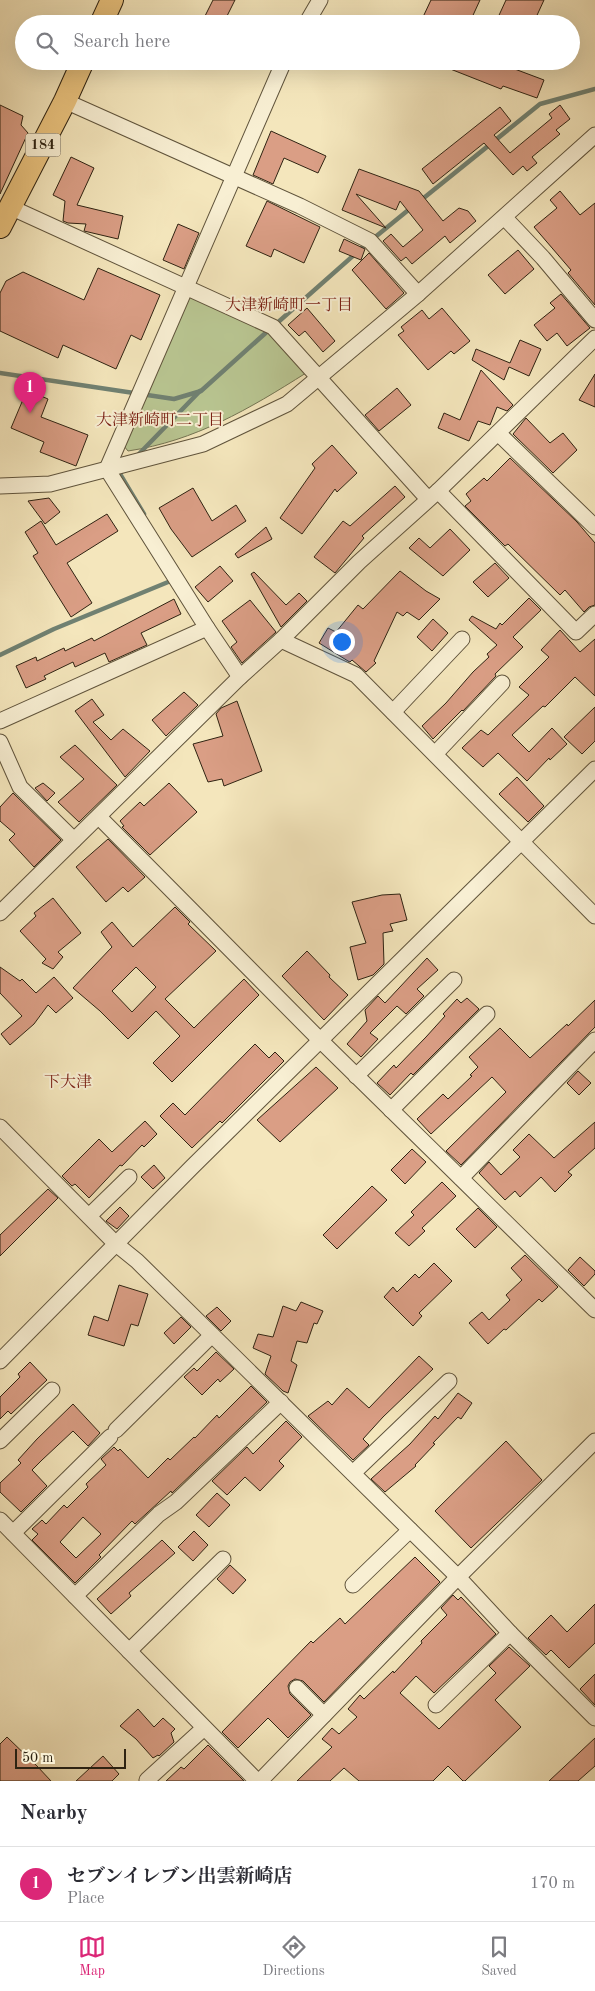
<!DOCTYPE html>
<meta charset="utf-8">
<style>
body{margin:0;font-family:"Old Standard TT","Noto Serif JP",serif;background:#f2f2f3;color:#2b2b33}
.scale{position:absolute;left:15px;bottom:12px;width:111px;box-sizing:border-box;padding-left:5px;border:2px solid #2f2312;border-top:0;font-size:14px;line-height:18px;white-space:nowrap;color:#2f2312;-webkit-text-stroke:4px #f8efd3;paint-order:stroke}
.you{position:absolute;left:341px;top:641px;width:18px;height:18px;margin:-12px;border:4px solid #fff;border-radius:50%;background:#1a73e8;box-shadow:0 0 0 8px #1a73e833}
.badge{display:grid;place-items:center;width:32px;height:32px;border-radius:50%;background:#db2777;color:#fff;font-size:16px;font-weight:700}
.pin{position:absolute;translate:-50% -41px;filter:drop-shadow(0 1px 2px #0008)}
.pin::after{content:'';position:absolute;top:26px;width:18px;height:15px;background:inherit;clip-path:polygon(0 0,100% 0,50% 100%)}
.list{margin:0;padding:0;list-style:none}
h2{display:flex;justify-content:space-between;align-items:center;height:65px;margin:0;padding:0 20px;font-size:21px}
h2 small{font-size:16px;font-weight:400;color:#7c7c81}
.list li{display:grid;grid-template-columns:32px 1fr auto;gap:15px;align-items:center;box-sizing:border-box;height:75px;padding:0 20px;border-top:1px solid #e1e1e2}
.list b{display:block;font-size:19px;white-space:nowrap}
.list p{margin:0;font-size:16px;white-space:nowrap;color:#7c7c81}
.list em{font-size:16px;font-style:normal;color:#7c7c81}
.icon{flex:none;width:28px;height:28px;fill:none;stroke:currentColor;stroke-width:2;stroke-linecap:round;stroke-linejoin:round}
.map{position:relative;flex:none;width:595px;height:1781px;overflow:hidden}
.search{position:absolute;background:#fff;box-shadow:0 5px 20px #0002;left:15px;right:15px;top:15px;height:55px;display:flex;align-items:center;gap:12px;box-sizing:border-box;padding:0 18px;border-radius:28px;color:#7c7c81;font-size:19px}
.sheet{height:140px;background:#fff}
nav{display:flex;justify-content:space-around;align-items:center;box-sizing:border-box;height:70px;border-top:1px solid #e1e1e2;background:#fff;font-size:14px;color:#7c7c81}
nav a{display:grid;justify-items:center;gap:2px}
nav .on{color:#db2777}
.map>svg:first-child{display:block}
.green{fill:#b9c692;stroke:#747452}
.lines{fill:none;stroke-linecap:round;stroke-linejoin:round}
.stream{stroke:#708172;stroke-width:4.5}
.building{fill:#da9e85;stroke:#2f2312;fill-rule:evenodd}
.minor-casing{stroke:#60543c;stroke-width:17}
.highway-casing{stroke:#2f2312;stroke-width:24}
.minor{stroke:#f8efd3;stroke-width:15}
.highway{stroke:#eac37e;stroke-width:22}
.labels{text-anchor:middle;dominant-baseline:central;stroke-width:4;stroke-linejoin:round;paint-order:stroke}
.shield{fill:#f8efd3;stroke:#6b604c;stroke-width:1}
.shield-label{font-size:14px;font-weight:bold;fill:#2f2312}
.neighbourhood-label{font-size:16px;fill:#7a1f14;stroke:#f8efd3}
</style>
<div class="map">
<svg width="595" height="1781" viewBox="0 0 595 1781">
<rect width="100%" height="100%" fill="#f4e6bc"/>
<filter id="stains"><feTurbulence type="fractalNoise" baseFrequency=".004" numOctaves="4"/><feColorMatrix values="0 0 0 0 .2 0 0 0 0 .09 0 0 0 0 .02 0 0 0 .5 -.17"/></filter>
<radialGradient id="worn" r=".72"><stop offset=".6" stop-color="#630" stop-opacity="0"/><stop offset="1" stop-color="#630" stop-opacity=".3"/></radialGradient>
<path class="green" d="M194 296 269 330 306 373C249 409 195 441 128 451L124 446 189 297Z"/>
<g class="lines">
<g class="stream">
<polyline points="420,201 540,104 595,89"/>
<polyline points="276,324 363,247 412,207"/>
<polyline points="0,373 174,399 201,391 270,329"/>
<polyline points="137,456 200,391"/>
<polyline points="123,470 120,474 144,514"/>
<polyline points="0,655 54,629 173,580"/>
</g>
</g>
<g class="building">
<polygon points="213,0 235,0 223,24 201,24"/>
<polygon points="431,0 480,0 469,24 437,24 423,17"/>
<polygon points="506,0 544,0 533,24 495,24"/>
<polygon points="430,61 515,61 512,68 544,80 537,98 503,86 501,89"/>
<polygon points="0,105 23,116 21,125 28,133 0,194"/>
<polygon points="560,105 570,119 556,130 560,134 532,157 537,163 527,171 523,166 513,175 484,143 433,184 422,169 500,107 511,121 494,135 510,153 552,118 549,114"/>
<polygon points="271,131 326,156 318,173 284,158 273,184 253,175"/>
<polygon points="71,157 94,168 77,205 123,216 118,239 84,231 86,224 68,223 63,221 65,201 53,195"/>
<polygon points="359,169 419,191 443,221 459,208 468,211 476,221 450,243 445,236 412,264 406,257 401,261 383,241 391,234 403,247 423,230 400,201 396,210 356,194 386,228 342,210"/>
<polygon points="560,191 580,215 595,203 595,305 568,273 571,270 534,227 557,208 550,200"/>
<polygon points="267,201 320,227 304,263 274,249 271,257 246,246"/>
<polygon points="178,224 199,233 184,269 163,260"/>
<polygon points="344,239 365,249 361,260 339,251"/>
<polygon points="518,250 534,269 505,294 488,275"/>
<polygon points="369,253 404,293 386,309 352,270"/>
<polygon points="98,268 160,295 141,340 131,335 116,369 63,345 58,358 0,331 0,293 6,281 23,272 84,300"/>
<polygon points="561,294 590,328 567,346 557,333 547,341 534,325 555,308 550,303"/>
<polygon points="307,308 335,341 323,352 305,331 299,336 288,325"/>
<polygon points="442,308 470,341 454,354 451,351 428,370 398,335 404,331 401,327 422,310 429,319"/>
<polygon points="520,340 541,349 529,376 509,367 504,380 472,360 476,349 510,363"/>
<polygon points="481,370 513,405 507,411 497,407 490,425 478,421 469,441 438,428 444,413 460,420"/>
<polygon points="595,374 595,407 579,400"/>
<polygon points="397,388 411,405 379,431 365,415"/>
<polygon points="27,390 48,399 41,417 88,435 76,466 40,452 44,442 11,428"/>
<polygon points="526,418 550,443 563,433 577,450 553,473 513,434"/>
<polygon points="332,445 357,473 337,492 335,489 302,534 280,518 315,468 312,464"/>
<polygon points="510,458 577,522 595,543 595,605 589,607 584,612 565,590 560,595 508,544 505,546 465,506 471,501 466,494 484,478 487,481"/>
<polygon points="395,486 405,497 362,536 364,538 335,573 314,557 343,521 350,526"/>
<polygon points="193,488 212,521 236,505 246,521 192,557 171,529 159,508"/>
<polygon points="49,498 60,512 45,524 28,501"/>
<polygon points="107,514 118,531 67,563 92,603 71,617 33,556 38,553 25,532 41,521 56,545"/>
<polygon points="266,527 272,539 238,558 235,554"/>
<polygon points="450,529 470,550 443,576 409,548 419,538 430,548"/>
<polygon points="495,563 509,578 488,597 473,582"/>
<polygon points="220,566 233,581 208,602 195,587"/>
<polygon points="400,571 426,591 440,599 419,620 407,612 403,616 397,612 374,661 376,663 366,672 352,660 350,662 348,661 319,643 328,628 336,632 358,605 363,609"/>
<polygon points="254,572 286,605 299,593 307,601 281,627 251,574"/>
<polygon points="529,598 541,610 513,637 523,647 495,674 496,676 463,711 462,710 433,739 422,726 446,703 473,672 489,657 487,654 497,645 469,620 472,616 496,629 500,623 502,625"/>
<polygon points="174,599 181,614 141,633 147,645 109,662 105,653 75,667 73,662 44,676 46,679 26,688 16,666 36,657 37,661 64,648 65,651 92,638 94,641"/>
<polygon points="250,600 276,632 242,663 231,647 237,642 222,621"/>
<polygon points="433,619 448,633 432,651 417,637"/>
<polygon points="560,630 580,652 595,639 595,696 575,677 545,707 543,706 512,735 529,752 552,728 567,744 550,760 549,758 527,781 498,753 483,767 462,748 481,730 488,735 529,695 519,687 549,657 541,650"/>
<polygon points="184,692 198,705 166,736 152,720"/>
<polygon points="92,699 104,715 93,722 111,740 123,729 150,751 125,777 75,711"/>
<polygon points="237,701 262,771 224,786 222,779 208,782 193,744 223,736 216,714 221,708"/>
<polygon points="595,707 595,741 582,754 564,737"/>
<polygon points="75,745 117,785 79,822 58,802 84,779 60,757"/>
<polygon points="517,777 544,806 528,822 499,794"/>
<polygon points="43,783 55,793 47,801 35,788"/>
<polygon points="169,783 197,812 150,855 122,827 124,826 120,821 140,802 144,806"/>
<polygon points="13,793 61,840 34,867 9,840 15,834 0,821 0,807"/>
<polygon points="108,839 145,877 128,892 123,887 106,902 76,867"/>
<polygon points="400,894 407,920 390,924 393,931 383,933 384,964 373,975 358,980 350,947 366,943 352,902 382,895"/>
<polygon points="53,898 81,933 58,952 63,957 53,969 42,963 46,959 20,931 36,916 34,913"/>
<path d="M175 907 190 922 188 924 216 951 165 999 194 1028 244 979 259 995 172 1082 153 1063 180 1036 156 1011 128 1039 100 1011 73 988 112 947 101 932 112 922 133 947ZM136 967 156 987 132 1012 112 991Z"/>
<polygon points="307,951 330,975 329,977 348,995 324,1020 282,976"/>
<polygon points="427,958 438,970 417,989 424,996 406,1014 397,1006 370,1033 378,1039 361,1057 347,1044 367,1021 365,1010 378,996 385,1003"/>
<polygon points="0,967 20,981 22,979 36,993 54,977 73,998 56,1013 48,1005 34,1024 10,1045 1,1034 22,1016 0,993"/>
<polygon points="467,998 479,1009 413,1075 411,1073 390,1095 377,1083 394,1065 396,1068 426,1037 445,1016 443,1014 457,999 461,1003"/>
<polygon points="595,1000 595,1027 461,1165 446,1151 506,1092 492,1077 431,1134 417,1119 443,1094 448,1099 472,1076 470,1075 478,1067 469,1057 500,1028 530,1058 567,1024 568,1026"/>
<polygon points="255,1044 269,1058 275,1052 284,1061 222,1123 220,1121 192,1148 160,1116 173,1103 185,1115"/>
<polygon points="316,1067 338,1088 280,1142 257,1120"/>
<polygon points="578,1071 591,1083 579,1095 567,1083"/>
<polygon points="145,1121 157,1134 144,1147 142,1145 122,1166 120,1165 89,1198 75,1184 72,1186 62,1176 99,1139 112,1152"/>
<polygon points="595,1122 595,1148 568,1172 572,1175 555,1192 541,1177 520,1197 515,1191 505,1200 479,1173 489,1162 501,1175 520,1157 513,1150 529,1134 554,1158"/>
<polygon points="412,1149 426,1162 405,1184 391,1170"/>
<polygon points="154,1165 165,1178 153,1189 141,1177"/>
<polygon points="442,1182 456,1196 422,1228 425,1231 409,1246 395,1233 414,1215 411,1212"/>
<polygon points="372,1186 387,1200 337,1249 323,1235"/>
<polygon points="48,1189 58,1198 0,1256 0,1235"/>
<polygon points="120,1207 129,1216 117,1229 106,1221"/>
<polygon points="478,1208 497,1227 475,1248 456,1229"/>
<polygon points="525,1255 558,1287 542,1302 539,1299 506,1330 504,1329 488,1344 469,1323 482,1312 489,1320 510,1300 506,1295 522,1280 511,1268"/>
<polygon points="580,1257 595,1271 595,1274 584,1286 568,1270"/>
<polygon points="434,1263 452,1281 419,1313 422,1316 413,1326 384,1297 393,1287 397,1292 415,1274 419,1278"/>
<polygon points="119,1285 148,1294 138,1326 131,1324 124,1346 88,1335 94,1316 108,1321"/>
<polygon points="301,1302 323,1311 317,1324 314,1323 307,1343 297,1341 291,1361 297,1365 288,1393 283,1391 265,1374 271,1356 253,1348 258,1334 273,1337 283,1306 296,1311"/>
<polygon points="217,1307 231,1321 221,1331 206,1316"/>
<polygon points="181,1317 191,1327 174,1344 164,1333"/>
<polygon points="216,1352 234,1369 220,1382 218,1379 202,1395 184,1377 194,1368 197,1371"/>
<polygon points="419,1356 433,1369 383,1417 363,1439 369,1445 353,1460 308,1416 328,1401 332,1405 347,1388 369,1408"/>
<polygon points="30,1362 47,1380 11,1414 8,1411 0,1419 0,1397 20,1377 18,1374"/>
<path d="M251 1386 267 1402 172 1493 171 1491 135 1524 132 1521 99 1555 101 1557 75 1583 32 1540 38 1534 32 1529 42 1520 46 1524 64 1505 67 1508 88 1487 86 1484 106 1465 101 1459 114 1447 118 1451 120 1449 148 1478 168 1458 170 1460 194 1437 195 1438 217 1415 219 1418ZM83 1517 101 1534 76 1558 60 1542Z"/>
<polygon points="458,1393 472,1403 461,1419 458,1417 433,1443 435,1444 415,1465 416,1466 385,1492 371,1479 410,1444 435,1416 438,1419"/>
<polygon points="73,1404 100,1433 88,1446 73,1431 42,1460 32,1470 47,1486 21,1512 0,1492 0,1483 21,1463 18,1460 37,1439"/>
<polygon points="286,1421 302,1437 279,1461 284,1466 260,1491 245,1477 227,1495 212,1481 247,1447 253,1454"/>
<polygon points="506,1441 542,1480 471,1548 435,1511"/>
<polygon points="217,1493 230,1505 209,1527 196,1515"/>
<polygon points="194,1531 208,1545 193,1561 178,1547"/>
<polygon points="162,1540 175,1553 129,1593 131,1596 111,1614 97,1599"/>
<polygon points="415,1557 440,1582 324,1702 303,1681 295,1679 290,1682 288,1686 290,1694 311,1715 288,1738 268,1718 238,1748 222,1732 311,1641 313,1643 340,1618 345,1624"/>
<polygon points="230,1565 246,1580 233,1594 217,1579"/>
<polygon points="453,1595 458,1600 461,1597 496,1634 434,1693 416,1676 400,1693 439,1729 496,1673 489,1666 509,1647 530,1666 495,1700 521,1727 465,1781 463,1781 448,1766 433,1781 359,1781 344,1768 330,1781 297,1781 332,1747 322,1739 332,1728 339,1734 357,1717 348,1709 360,1695 364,1699 393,1671 394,1673 422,1643 421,1641 447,1615 441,1608"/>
<polygon points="595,1604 595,1643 569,1668 551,1650 546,1655 528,1638 551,1615 567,1632"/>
<polygon points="595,1674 595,1705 580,1689"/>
<polygon points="138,1709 154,1727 163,1718 175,1729 171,1733 174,1742 159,1756 158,1755 153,1758 136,1739 120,1726"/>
<polygon points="7,1737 37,1766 51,1781 0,1781 0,1744"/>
<polygon points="595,1738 595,1766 578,1781 549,1781"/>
<polygon points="208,1745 244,1781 166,1781 181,1767 184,1769"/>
<polygon points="103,1756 119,1774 112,1781 76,1781"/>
</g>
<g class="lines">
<defs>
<g id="minor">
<polyline points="306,24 320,0"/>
<polyline points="65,101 300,206 370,241 418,294"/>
<polyline points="10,207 273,327 428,499"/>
<polyline points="505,218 543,258 595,320"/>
<polyline points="498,433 595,527"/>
<polyline points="107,469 284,61"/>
<polyline points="107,469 207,628 240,677"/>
<polyline points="0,486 50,484 203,444 287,404 418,294 595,135"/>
<polyline points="438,491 576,632 595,614"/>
<polyline points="281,640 356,675 595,916"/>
<polyline points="393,712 462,639"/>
<polyline points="0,721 207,628"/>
<polyline points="0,742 20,787 74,840"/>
<polyline points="435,754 502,683"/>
<polyline points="99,817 321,1041 595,1310"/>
<polyline points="0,913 240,677 281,640 359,562 438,491 595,338"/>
<polyline points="356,1076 454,980"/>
<polyline points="391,1110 487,1014"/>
<polyline points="0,1127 116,1244 137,1261 458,1577 510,1633 595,1718"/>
<polyline points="461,1178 595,1040"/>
<polyline points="89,1216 129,1177"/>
<polyline points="0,1361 192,1167 595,769"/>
<polyline points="116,1430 212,1335"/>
<polyline points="0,1441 52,1390"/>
<polyline points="353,1473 449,1381"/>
<polyline points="0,1520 257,1781"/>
<polyline points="13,1533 110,1437"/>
<polyline points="353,1585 410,1530"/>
<polyline points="75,1596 159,1514 176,1502 281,1402"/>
<polyline points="129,1651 223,1559"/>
<polyline points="297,1688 324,1715"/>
<polyline points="436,1705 510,1633"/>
<polyline points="147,1780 204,1728"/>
<polyline points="260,1781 458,1577 595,1441"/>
</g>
<g id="highway">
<polyline points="101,24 112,0"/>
<polyline points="0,227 65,101 83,61"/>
</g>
</defs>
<use href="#minor" class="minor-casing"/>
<use href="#highway" class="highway-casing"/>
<use href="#minor" class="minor"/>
<use href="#highway" class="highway"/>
</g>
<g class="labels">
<rect class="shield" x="25.5" y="133.5" width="35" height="23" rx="4"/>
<g class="shield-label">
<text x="43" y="145">184</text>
</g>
<g class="neighbourhood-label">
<text x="289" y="306">大津新崎町一丁目</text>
<text x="160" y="421">大津新崎町二丁目</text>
<text x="68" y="1083">下大津</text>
</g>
</g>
<rect width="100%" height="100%" filter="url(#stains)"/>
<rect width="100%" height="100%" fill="url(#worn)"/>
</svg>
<div class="scale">50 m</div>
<div class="you"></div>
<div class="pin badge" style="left:30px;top:413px">1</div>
<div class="search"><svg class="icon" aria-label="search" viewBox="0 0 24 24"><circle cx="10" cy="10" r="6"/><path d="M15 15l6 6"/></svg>Search here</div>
</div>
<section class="sheet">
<h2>Nearby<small></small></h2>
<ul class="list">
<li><span class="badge">1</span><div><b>セブンイレブン出雲新崎店</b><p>Place</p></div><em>170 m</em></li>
</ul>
</section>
<nav>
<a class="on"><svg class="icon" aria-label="map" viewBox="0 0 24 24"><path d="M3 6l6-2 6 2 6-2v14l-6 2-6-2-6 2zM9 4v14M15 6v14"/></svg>Map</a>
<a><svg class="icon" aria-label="directions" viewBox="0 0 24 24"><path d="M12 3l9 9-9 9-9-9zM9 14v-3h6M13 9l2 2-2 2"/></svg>Directions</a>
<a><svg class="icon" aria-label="saved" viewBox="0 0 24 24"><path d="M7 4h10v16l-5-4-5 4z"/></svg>Saved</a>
</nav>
